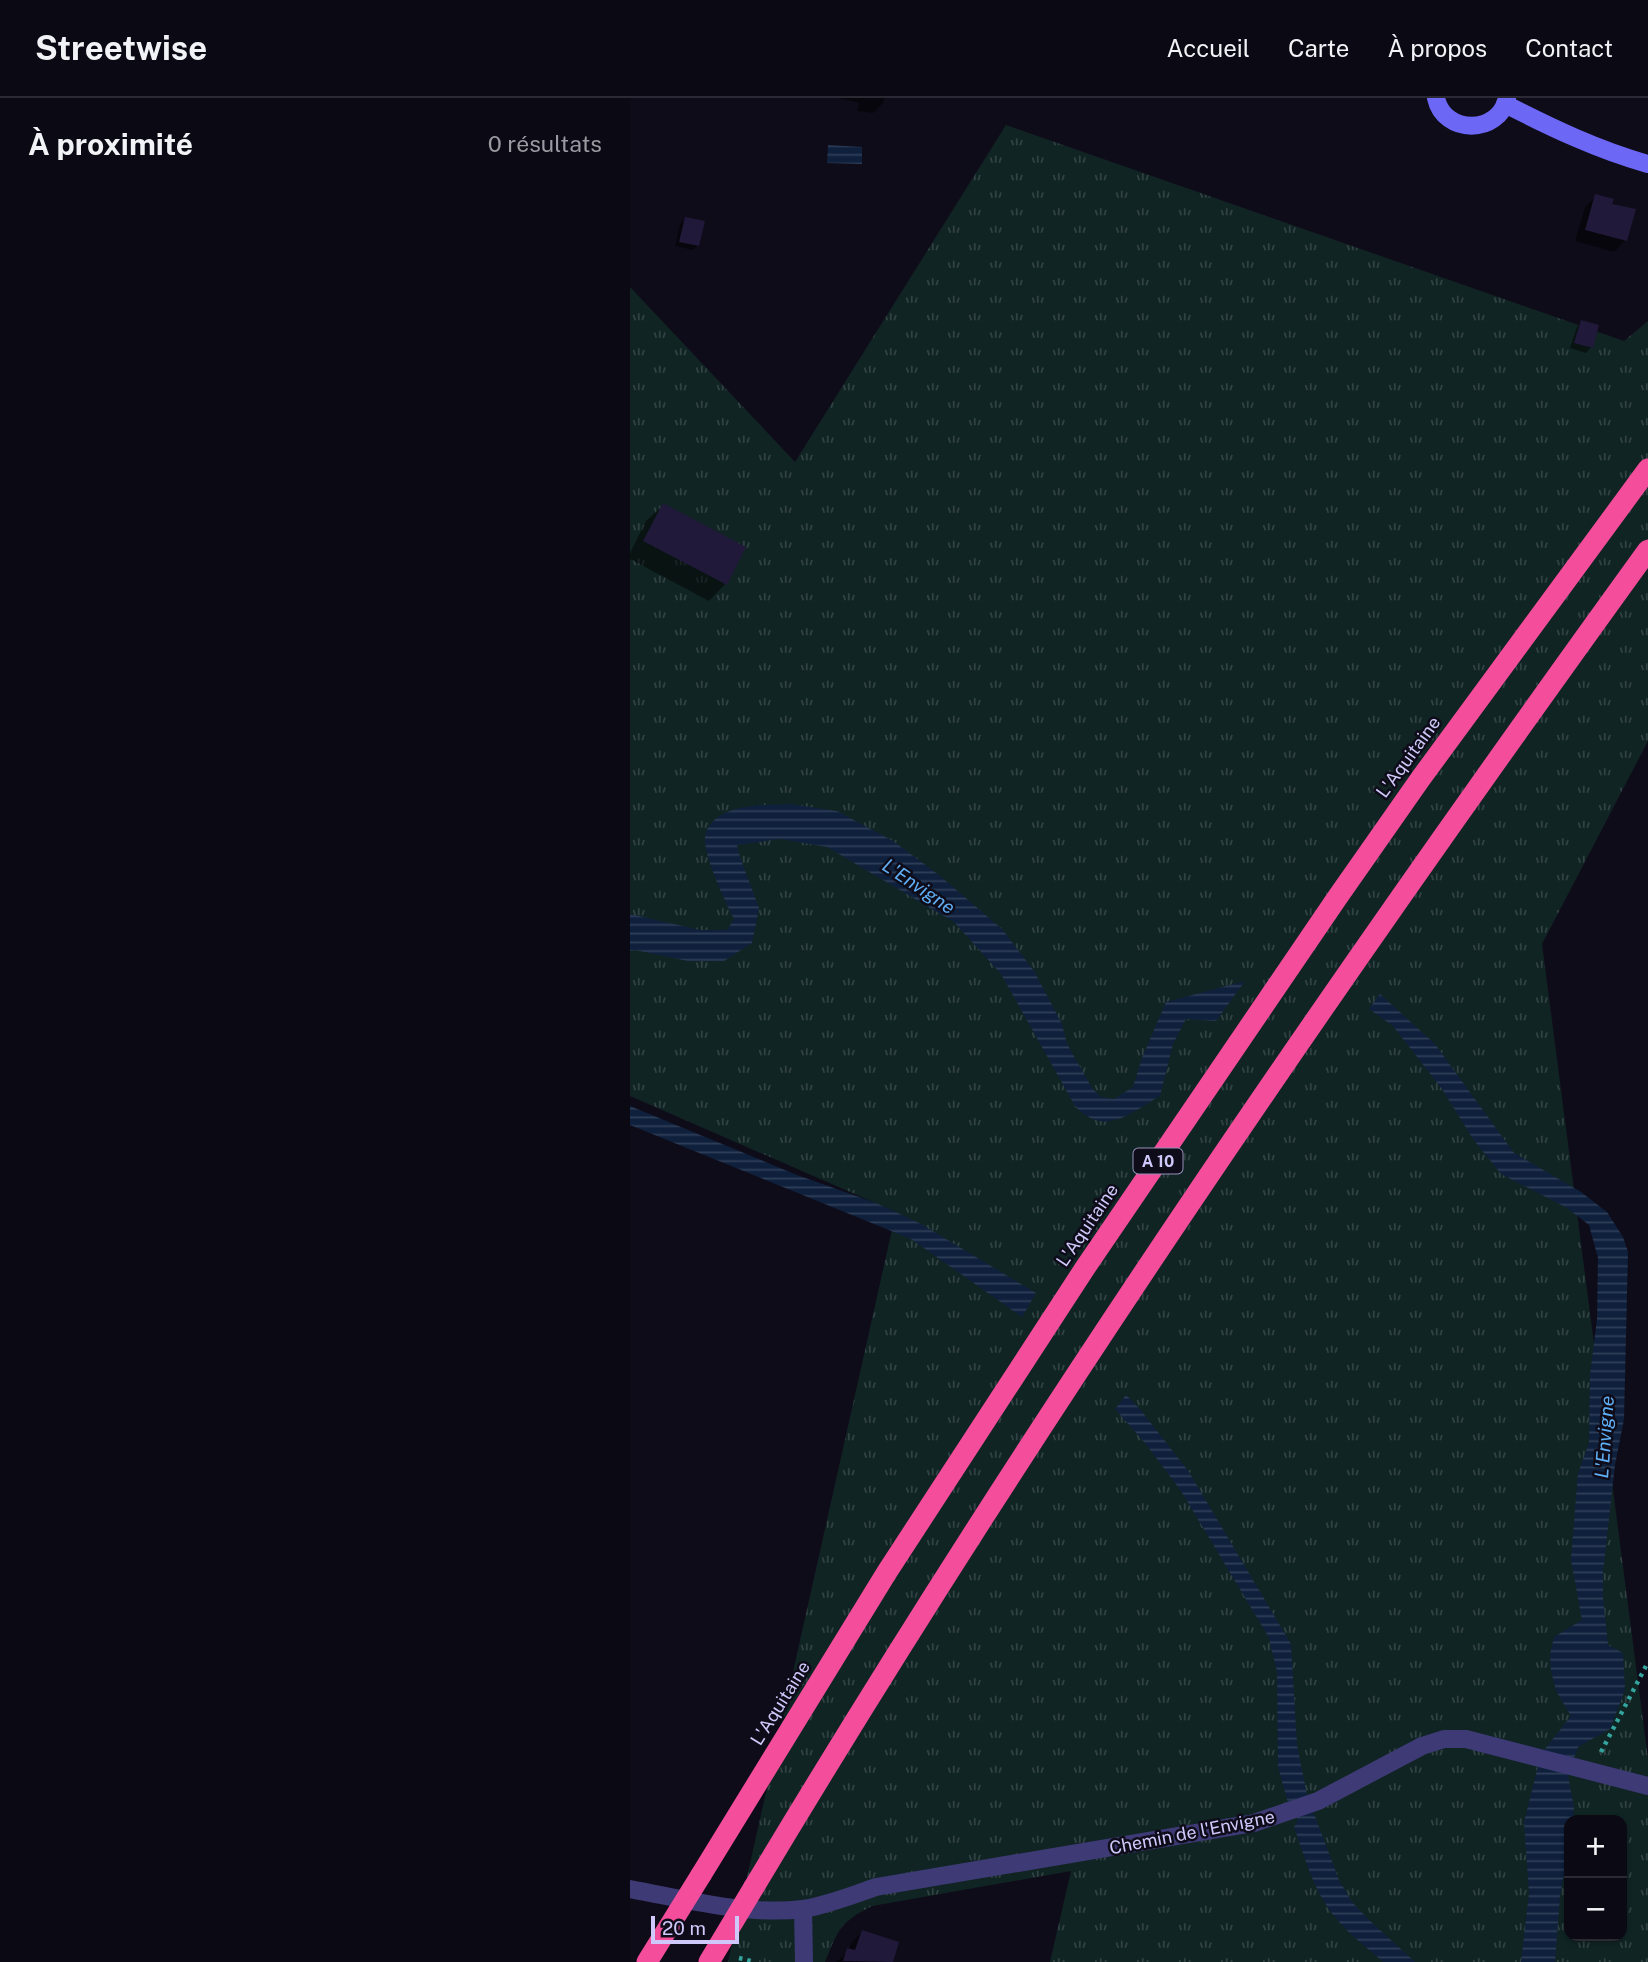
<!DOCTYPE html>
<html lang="fr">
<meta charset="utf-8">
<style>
body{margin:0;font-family:"Public Sans",sans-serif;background:#191722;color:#f1f3f6}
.controls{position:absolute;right:21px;bottom:21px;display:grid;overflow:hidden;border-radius:14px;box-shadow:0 2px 5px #0004}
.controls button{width:63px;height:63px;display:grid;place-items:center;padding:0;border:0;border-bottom:2px solid #2b2a34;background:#0b0914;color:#f1f3f6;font:35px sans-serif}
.scale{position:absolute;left:21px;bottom:18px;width:88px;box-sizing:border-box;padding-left:7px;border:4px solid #cfc9fb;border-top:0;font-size:19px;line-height:24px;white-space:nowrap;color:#cfc9fb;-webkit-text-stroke:5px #0f0c1a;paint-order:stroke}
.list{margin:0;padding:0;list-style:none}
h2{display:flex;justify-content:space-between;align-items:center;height:91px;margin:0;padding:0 28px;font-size:30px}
h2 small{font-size:23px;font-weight:400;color:#9a9aa0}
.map{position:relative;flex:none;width:1018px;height:1864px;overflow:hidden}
header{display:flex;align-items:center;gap:42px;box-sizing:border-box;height:98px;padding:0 35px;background:#0b0914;border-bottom:2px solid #2b2a34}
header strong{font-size:33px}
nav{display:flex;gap:38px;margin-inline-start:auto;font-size:24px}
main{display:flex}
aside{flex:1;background:#0b0914}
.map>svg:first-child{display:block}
.grass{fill:url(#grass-tufts);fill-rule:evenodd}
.water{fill:url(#water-rules)}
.shadow{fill:#0007}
.building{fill:#20193a}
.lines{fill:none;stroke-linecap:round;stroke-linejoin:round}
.path{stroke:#34a49e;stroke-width:4.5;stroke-dasharray:3.5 5;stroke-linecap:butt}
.minor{stroke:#3d3a76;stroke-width:18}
.secondary{stroke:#6c67f4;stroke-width:18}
.motorway{stroke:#f34d9b;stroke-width:21}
.motorway-bridge{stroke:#f34d9b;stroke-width:21}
.labels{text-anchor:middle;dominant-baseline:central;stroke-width:5;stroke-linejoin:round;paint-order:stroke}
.shield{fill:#0f0c1a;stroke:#9590b8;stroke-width:2}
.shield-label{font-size:16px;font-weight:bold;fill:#cfc9fb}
.street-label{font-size:18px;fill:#cfc9fb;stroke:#0f0c1a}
.water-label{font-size:19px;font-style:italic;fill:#5faef4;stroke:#0f0c1a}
</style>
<header>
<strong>Streetwise</strong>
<nav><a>Accueil</a><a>Carte</a><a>À propos</a><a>Contact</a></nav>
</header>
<main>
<aside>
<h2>À proximité<small>0 résultats</small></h2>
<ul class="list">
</ul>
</aside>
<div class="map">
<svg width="1018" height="1864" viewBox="0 0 1018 1864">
<defs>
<pattern id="grass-tufts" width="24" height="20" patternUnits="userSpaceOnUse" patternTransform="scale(1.75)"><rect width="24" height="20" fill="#102423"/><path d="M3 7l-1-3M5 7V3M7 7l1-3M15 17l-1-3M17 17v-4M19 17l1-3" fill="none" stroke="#324244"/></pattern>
<pattern id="water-rules" width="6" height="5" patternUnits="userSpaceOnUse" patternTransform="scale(1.75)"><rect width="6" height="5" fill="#0e203c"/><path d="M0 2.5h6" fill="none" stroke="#303f59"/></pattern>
</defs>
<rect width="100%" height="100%" fill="#0f0c1a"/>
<path class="grass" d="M376 27 994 243 1018 223V643L912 846 1018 1661V1864H420L441 1773 242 1808C210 1824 208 1832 195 1864H98L266 1114 0 998V189L165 364ZM939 1722H992V1838H939Z"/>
<g class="water">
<polygon points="198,47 232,49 232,66 197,65"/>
<path d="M160 706 207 713 263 743 309 777 372 831 404 873 432 926 437 946 462 990 471 999 484 1001 503 989 512 960 536 904 615 883 586 923 556 921 543 946 530 998C500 1015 475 1040 445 1008L371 876 324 824 197 749 150 741 107 747 110 759 129 810 122 845 94 863H58L5 852 0 853V816L70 832H97L104 821C95 803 73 757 75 739 76 728 86 719 95 715 114 706 140 707 160 706Z"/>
<polygon points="750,896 805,946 884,1055 951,1094 977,1114 993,1139 998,1154 994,1321 985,1367 973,1474 973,1499 978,1547 993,1555 995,1592 980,1631 948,1649 938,1678 944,1709 943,1722 939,1722 939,1750 930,1798 925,1864 891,1864 899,1795 894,1724 911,1656 941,1618 926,1593 921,1573 920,1556 924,1539 952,1522 941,1462 948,1375 959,1345 960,1277 967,1221 968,1160 959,1127 937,1110 871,1076 843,1041 812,991 763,928 739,911"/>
<polygon points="0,1008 167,1077 246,1105 266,1114 291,1126 406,1195 392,1219 281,1141 0,1027"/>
<path d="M496 1297 510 1311 559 1374 661 1546 667 1647 677 1697 709 1782 722 1804 740 1823 785 1864H753C738 1850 718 1836 705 1819 684 1794 675 1760 664 1729L668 1722 658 1705 648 1669 647 1573 638 1538 551 1393 515 1345 485 1311Z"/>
</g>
<g class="shadow">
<polygon points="208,0 254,0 254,4 243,15 227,13 229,5"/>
<polygon points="966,98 995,143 984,154 945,143 955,109"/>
<polygon points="55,121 68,147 63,152 45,148 50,126"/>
<polygon points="952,224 961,249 956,255 940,250 947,229"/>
<polygon points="33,407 114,449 95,486 79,503 0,461 0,455 16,423"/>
<polygon points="232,1834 267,1845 261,1864 206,1864 219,1853 221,1845"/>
</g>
<g class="building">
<polygon points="965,96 984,101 982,106 1006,111 997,143 955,132"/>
<polygon points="55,119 75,123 69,148 49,144"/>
<polygon points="951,222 969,227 963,250 944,245"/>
<polygon points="33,405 116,449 97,487 13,443"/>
<polygon points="232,1832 269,1844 263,1864 213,1863 217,1850 225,1852"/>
</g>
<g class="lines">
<g class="path">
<polyline points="971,1654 1016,1568"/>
<polyline points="109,1860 125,1864"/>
</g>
<g class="minor">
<path d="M0 1791C55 1801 117 1818 173 1811 198 1807 223 1797 246 1789L624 1725 688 1703 792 1648 814 1641H836L1018 1688"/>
<polyline points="173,1811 174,1864"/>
</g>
<g class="secondary">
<path d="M806 0C814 37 869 37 877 0"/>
<path d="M875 6C922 30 968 52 1018 66"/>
</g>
<g class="motorway">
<polyline points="71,1777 257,1474 455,1170 707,800 791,680 1018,371"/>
<path d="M124 1789C400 1328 704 886 1018 452"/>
</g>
<g class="motorway-bridge">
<polyline points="17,1864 71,1777"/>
<polyline points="79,1864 124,1789"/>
</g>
</g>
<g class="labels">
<rect class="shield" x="503.5" y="1050.5" width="49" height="25" rx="5"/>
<g class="shield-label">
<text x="528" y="1063">A 10</text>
</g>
<g class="street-label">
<text transform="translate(778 659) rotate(-54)">L'Aquitaine</text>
<text transform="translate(457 1127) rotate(-56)">L'Aquitaine</text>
<text transform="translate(150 1605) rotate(-58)">L'Aquitaine</text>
<text transform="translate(562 1734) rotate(-11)">Chemin de l'Envigne</text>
</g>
<g class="water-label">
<text transform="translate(289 788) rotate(34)">L'Envigne</text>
<text transform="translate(974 1339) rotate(-86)">L'Envigne</text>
</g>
</g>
</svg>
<div class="controls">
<button>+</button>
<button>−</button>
</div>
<div class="scale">20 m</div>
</div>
</main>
